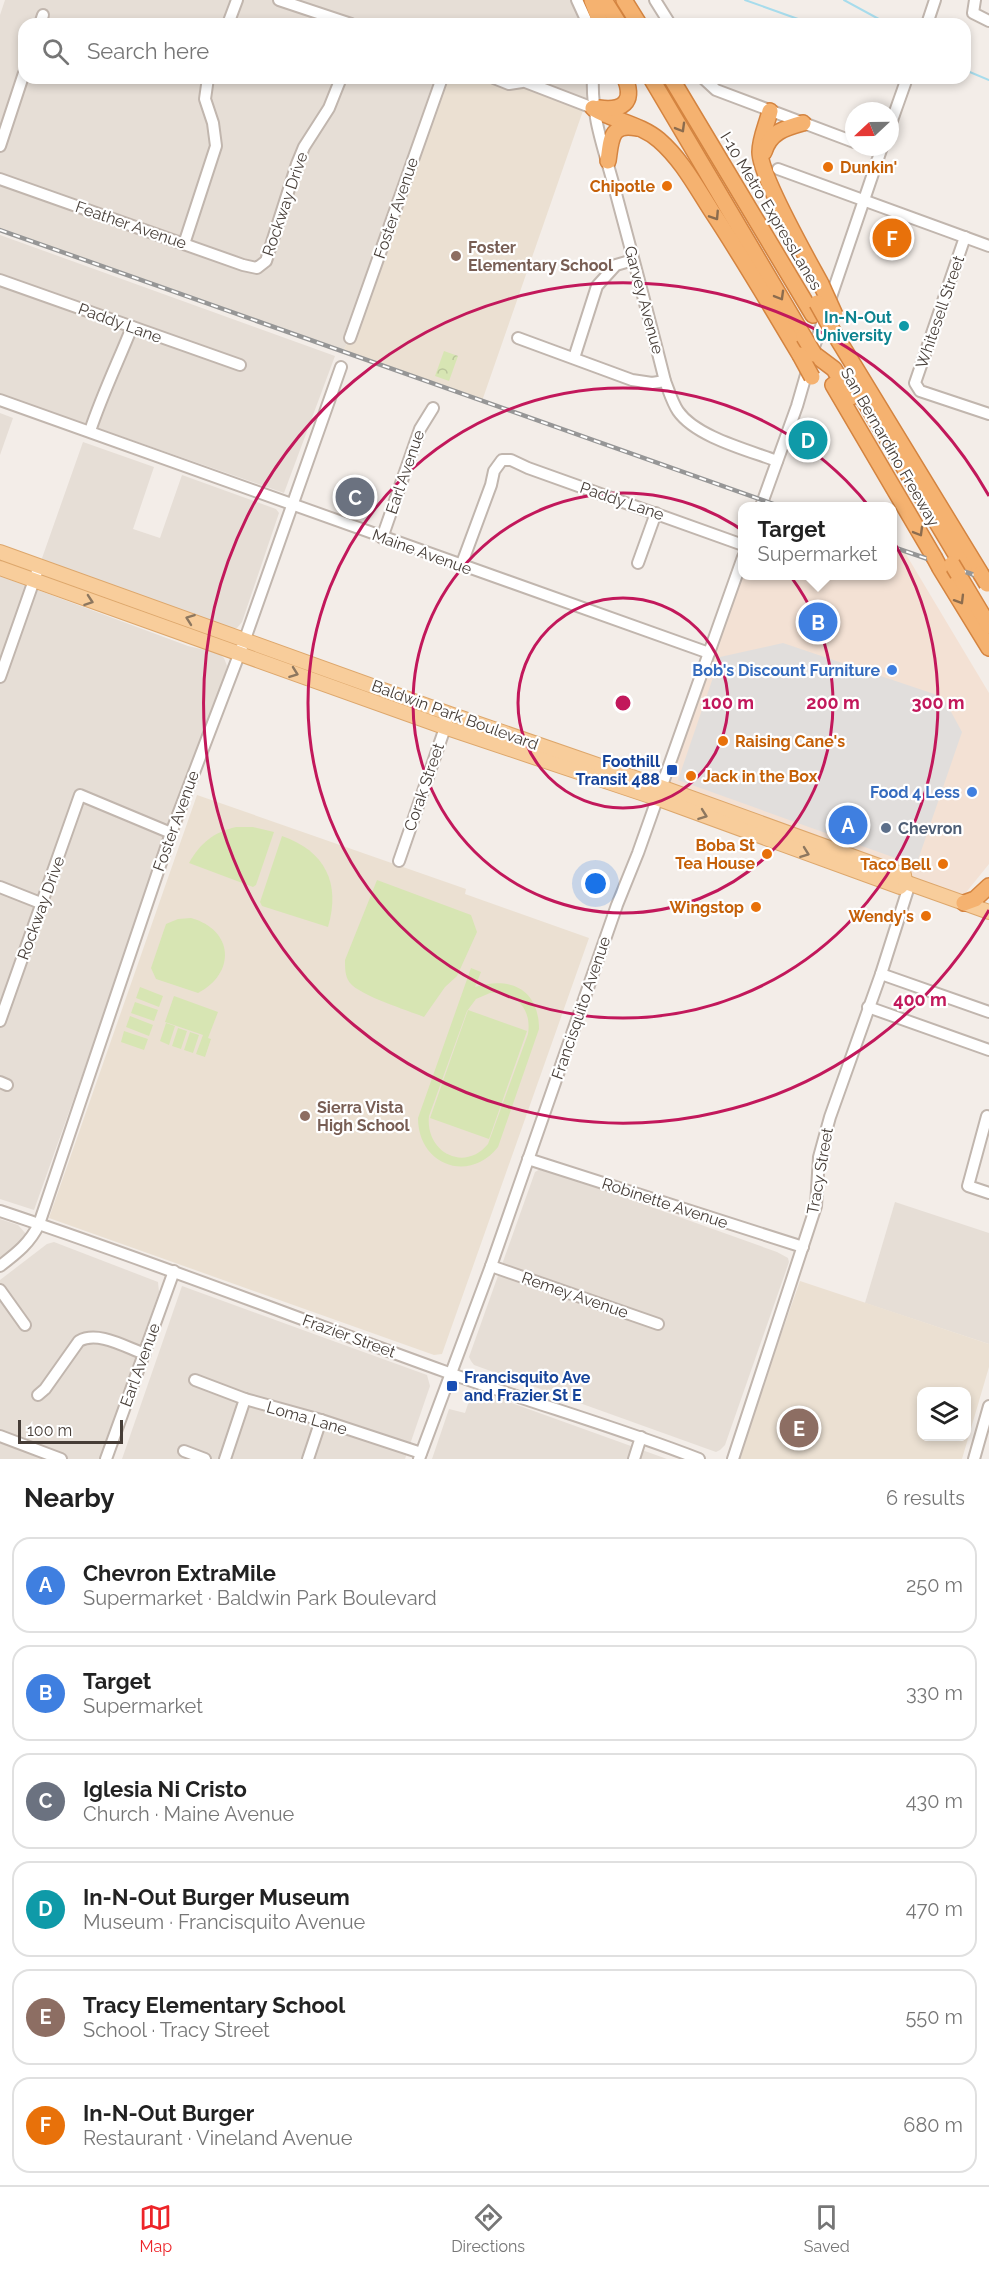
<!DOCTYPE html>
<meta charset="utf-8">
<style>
body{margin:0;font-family:Raleway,sans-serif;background:#f2f2f2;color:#222}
.controls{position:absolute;right:18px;bottom:18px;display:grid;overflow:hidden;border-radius:12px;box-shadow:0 3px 9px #0003}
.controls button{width:54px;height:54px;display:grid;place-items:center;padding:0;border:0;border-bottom:2px solid #e0e0e0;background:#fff;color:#222;font:30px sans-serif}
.compass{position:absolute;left:845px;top:102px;width:54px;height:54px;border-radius:50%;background:#fff;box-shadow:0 3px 9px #0003;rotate:248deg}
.scale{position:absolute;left:18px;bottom:15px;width:105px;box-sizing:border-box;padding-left:6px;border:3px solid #463d37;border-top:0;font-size:16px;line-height:21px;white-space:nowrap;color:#463d37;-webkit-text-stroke:4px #fff;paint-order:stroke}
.you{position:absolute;left:596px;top:884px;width:21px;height:21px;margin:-15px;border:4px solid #fff;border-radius:50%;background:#1a73e8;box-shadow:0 0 0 9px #1a73e833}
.badge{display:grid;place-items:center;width:39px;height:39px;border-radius:50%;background:#ed2429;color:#fff;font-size:20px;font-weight:700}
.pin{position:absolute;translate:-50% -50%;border:3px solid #fff;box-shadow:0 2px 6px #0006}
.popup{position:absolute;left:738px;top:502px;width:159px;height:78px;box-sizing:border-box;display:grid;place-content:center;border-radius:12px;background:#fff;filter:drop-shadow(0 2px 4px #0005);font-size:20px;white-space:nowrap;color:#767676}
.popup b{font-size:22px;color:#222}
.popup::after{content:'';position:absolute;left:50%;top:100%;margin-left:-12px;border:12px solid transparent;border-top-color:#fff}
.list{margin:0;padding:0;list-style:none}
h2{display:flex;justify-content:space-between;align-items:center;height:78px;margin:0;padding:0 24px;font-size:26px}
h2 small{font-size:20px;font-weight:400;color:#767676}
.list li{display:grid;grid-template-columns:39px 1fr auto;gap:18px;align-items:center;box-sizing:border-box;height:96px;margin:0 12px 12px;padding:0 12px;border:2px solid #e0e0e0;border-radius:18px}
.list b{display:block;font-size:22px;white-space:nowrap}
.list p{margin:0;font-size:20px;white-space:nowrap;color:#767676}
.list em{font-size:20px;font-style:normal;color:#767676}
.icon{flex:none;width:33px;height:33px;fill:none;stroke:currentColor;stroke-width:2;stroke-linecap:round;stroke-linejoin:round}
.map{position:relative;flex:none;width:989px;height:1459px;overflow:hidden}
.search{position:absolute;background:#fff;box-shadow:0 3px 9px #0003;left:18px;right:18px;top:18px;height:66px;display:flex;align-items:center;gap:15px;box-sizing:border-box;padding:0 21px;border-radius:18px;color:#767676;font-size:22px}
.sheet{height:726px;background:#fff}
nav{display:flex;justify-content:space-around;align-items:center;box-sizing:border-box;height:84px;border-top:2px solid #e0e0e0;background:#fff;font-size:16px;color:#767676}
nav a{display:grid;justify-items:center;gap:3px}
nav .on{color:#ed2429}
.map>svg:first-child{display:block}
.residential{fill:#e6ded6}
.commercial{fill:#f3e1d4}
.education{fill:#ebe0d2;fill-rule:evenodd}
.park{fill:url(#park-crowns)}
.pitch{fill:#d7e5b3;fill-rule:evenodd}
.parking{fill:#e1dedc}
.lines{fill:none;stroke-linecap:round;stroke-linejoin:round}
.stream{stroke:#a7dcec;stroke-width:2}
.minor-casing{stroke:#c1b6ae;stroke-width:14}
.major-casing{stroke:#dda76c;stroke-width:16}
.highway-casing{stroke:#d48440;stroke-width:18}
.minor{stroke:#fff;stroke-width:10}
.major{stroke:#f8cd9b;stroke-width:14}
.highway{stroke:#f5b270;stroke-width:15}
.rail-casing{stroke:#969696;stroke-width:4.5}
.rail{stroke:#fff;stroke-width:2;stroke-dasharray:7;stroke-linecap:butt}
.highway-bridge-casing{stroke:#d48440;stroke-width:18;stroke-linecap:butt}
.highway-bridge{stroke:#f5b270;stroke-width:15}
.oneway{stroke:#8c6c4e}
.oneway2{stroke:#8d775f}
.ring{fill:none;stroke:#c2185b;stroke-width:3}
.food-dot{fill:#e8710a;stroke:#fff;stroke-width:2}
.education-dot{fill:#8d6e63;stroke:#fff;stroke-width:2}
.culture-dot{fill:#0f9aa8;stroke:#fff;stroke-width:2}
.shop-dot{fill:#3f7fe0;stroke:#fff;stroke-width:2}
.transit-dot{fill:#1a4fb4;stroke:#fff;stroke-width:2}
.service-dot{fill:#5c6f8a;stroke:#fff;stroke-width:2}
.labels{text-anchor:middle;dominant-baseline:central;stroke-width:4.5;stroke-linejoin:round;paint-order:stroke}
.food-label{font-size:16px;font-weight:bold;fill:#c56008;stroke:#fff;text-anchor:end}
.street-label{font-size:16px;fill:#463d37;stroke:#fff}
.education-label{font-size:16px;font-weight:bold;fill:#785e54;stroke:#fff;text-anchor:start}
.culture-label{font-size:16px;font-weight:bold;fill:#0d838f;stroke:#fff;text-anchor:end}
.shop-label{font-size:16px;font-weight:bold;fill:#366cbe;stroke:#fff;text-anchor:end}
.transit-label{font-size:16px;font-weight:bold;fill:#164399;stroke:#fff;text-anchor:end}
.service-label{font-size:16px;font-weight:bold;fill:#4e5e75;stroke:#fff;text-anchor:start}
.centre{fill:#c2185b;stroke:#fff;stroke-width:3}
.ring-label{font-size:18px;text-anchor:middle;font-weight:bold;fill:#c2185b;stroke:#fff;stroke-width:4.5;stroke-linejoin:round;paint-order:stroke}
</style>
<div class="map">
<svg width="989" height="1459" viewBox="0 0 989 1459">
<defs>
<pattern id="park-crowns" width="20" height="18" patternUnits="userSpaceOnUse" patternTransform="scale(1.5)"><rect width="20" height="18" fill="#d7e5b3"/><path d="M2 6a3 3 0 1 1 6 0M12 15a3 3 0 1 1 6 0" fill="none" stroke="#bac59b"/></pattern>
</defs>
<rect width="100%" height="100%" fill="#f3ede8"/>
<g class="residential">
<polygon points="5,0 577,0 588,24 24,24 24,78 442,78 350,338 343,351 0,230 0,15"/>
<polygon points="515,78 593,78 593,108"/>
<polygon points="0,235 335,356 284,493 0,394"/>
<polygon points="0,413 13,418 0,455"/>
<polygon points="83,442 154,467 133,529 160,538 182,475 276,509 279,513 242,622 237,628 232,629 41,561"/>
<polygon points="0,576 188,646 218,653 224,658 227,666 223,680 34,1210 0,1199"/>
<polygon points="542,1168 777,1252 788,1258 789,1262 725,1445 720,1450 716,1452 474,1365 471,1361 469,1357 535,1172"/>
<polygon points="895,1202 989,1233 989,1344 865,1303"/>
<polygon points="0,1219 18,1225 27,1235 15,1248 0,1259"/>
<polygon points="54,1242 158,1282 159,1292 101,1459 0,1459 0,1280 47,1244"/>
<polygon points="182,1286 427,1375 430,1386 405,1459 122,1459"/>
<polygon points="473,1389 667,1459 432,1459 449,1409 465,1413"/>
</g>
<polygon class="commercial" points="893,547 904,551 989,693 989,864 964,895 795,849 656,798 743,557 743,576 893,576"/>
<g class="education">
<polygon points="442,78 515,78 585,105 482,401 343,351 350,338"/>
<polygon points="197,795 466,889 465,894 589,938 442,1354 434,1355 49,1218"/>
<path d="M800 1281 989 1344V1367L962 1459H740L739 1453ZM922 1392H966V1436H922Z"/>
</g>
<polygon class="park" points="444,351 458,356 449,381 435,376"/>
<g class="pitch">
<path d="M236 827H253L274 832 256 885 253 887 189 863C200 843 214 832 236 827Z"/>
<path d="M282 836C325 851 341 883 328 927L262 906 260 902Z"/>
<path d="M377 880 471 915 477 932 457 976 445 987 424 1017C407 1010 361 996 350 983 345 977 345 968 345 960Z"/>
<path d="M191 918C234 930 236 973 198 993L156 979 151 968 166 924 178 919Z"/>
<path d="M471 968 481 972 475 987C510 976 539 989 539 1029L498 1147C469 1184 418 1165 418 1118ZM490 993C516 991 532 1009 528 1034L488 1144C464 1173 425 1152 429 1116L467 1011 476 999Z"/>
<polygon points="140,987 163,996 159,1007 136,998"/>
<polygon points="174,996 218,1012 208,1038 211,1039 205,1057 196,1054 203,1035 165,1022"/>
<polygon points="135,1002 158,1010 154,1021 131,1013"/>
<polygon points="468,1010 527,1031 489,1139 430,1118"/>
<polygon points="130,1016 153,1025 149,1036 126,1027"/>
<polygon points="166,1023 175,1026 169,1045 160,1041"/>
<polygon points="178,1028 187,1031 181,1049 172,1046"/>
<polygon points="124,1031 148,1039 144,1050 121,1042"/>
<polygon points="190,1032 199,1035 193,1053 184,1050"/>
</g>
<polygon class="parking" points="783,643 943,697 962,732 917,863 901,860 678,780 720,657"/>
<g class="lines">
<g class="stream">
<polyline points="745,0 812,24"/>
<polyline points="844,0 888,24"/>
<polyline points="965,70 989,80"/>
</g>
<defs>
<g id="minor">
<polyline points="279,0 351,24"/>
<polyline points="577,0 588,24"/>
<polyline points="655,0 670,24"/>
<polyline points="975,0 973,13 989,21"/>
<polyline points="40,24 43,15"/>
<polyline points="228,24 237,0"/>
<polyline points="927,24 935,0"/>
<polyline points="494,78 509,84 522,82"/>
<polyline points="515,78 593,108"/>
<path d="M593 78C591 117 605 152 615 190 632 254 649 317 665 381 669 391 672 402 678 411 696 437 748 450 777 461"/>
<polyline points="703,78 716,90 854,142"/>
<polyline points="890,126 907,78"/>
<polyline points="0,146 24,73"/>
<polyline points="778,169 989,246"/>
<polyline points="0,179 243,265 257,268 266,261 297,164 304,147 329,108 341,78"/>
<polyline points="965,237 915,383 920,391 989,414"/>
<polyline points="184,244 216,146 213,123 205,99 208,78"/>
<polyline points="0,280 240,365"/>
<polyline points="350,338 442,78"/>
<polyline points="518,338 632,380 652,383 665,381"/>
<polyline points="812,353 882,147"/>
<polyline points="574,358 597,286 616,265 633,260"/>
<polyline points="0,400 709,653"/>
<path d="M90 431C102 395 118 362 132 327"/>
<polyline points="761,506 797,406 808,368"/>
<polyline points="382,538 420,429 433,408"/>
<polyline points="638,563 656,513"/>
<polyline points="461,566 491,485 494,471 502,460 511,460 528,468 743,545"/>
<polyline points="0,677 39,566"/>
<polyline points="399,861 447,722"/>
<polyline points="0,887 43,904"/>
<polyline points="881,974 989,1012"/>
<polyline points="868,1007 989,1050"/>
<polyline points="0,1021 80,795 171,833"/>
<polyline points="0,1082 7,1085"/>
<polyline points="987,1116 968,1186 989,1193"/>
<polyline points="528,1159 803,1247"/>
<path d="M0 1211C151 1261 299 1319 449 1373 532 1403 617 1427 699 1459"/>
<path d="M0 1266C17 1253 30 1243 39 1224L171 833 245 639 341 367"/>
<polyline points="491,1266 658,1324"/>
<polyline points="0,1290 25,1325"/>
<polyline points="195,1380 245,1399 321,1420 421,1453"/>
<path d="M38 1395 45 1389 79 1341C98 1330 127 1348 145 1354"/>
<polyline points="0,1436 61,1459"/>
<polyline points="184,1451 205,1459"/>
<polyline points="106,1459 174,1271"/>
<polyline points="225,1459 245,1399"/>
<polyline points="308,1459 321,1420"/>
<polyline points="419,1459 491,1266 617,905 638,853 743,557"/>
<polyline points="634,1459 641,1437"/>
<polyline points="733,1459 816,1206 819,1157 830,1117 881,974 910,883"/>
<polyline points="974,1459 989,1406"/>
</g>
<g id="major">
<polyline points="0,552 450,714 661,787 904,875 905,882"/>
<polyline points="0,568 444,727 656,798 867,875 900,887 905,882"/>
<polyline points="905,882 989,912"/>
</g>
<g id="highway">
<polyline points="592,0 601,24"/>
<polyline points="604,0 619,24"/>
<polyline points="624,0 639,24"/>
<polyline points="651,78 804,337"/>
<polyline points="671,78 813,315"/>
<path d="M593 108C614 121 640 124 659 140 681 159 695 185 711 210 742 257 771 306 800 355"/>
<path d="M599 108C622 111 635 103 625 78"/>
<path d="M770 111C767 124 760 138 760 152 760 176 807 258 821 284"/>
<path d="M764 152C770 132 785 128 803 123"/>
<path d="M608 161C611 141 610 122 637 128"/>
<polyline points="831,328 981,574"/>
<polyline points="814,354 834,369 851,397"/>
<polyline points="852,380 964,568"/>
<polyline points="833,385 934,557"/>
<polyline points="940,568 989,648"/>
<polyline points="958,574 989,626"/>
<polyline points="964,903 975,899 989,886"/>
</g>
</defs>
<use href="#minor" class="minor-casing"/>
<use href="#major" class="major-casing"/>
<use href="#highway" class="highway-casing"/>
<use href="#minor" class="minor"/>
<use href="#major" class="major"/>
<use href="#highway" class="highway"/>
<defs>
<g id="rail">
<polyline points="0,230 779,506"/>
<polyline points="893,547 989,580"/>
</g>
</defs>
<use href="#rail" class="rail-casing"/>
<use href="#rail" class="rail"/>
<defs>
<g id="highway-bridge">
<polyline points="821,284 835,315"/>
<polyline points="817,303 831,328"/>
<polyline points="804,337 814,354"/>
<polyline points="800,355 812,377"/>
<polyline points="934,557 940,568"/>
<polyline points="952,564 958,574"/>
<polyline points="981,574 987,584"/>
</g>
</defs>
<use href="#highway-bridge" class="highway-bridge-casing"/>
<use href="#highway-bridge" class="highway-bridge"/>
</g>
<defs><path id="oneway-chevron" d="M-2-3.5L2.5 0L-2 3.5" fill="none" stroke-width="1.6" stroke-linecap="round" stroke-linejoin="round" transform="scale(1.5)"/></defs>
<g class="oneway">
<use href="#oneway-chevron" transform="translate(681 128) rotate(60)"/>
<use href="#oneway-chevron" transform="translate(715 216) rotate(57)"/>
<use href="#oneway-chevron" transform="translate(780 296) rotate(60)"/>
<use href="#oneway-chevron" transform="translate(919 532) rotate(60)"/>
<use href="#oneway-chevron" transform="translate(960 600) rotate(59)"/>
</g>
<g class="oneway2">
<use href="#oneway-chevron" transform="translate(89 601) rotate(19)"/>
<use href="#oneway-chevron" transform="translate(190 619) rotate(-160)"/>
<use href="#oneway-chevron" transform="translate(294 673) rotate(20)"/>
<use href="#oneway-chevron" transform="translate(703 815) rotate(20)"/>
<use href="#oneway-chevron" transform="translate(805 853) rotate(20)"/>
</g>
<g class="ring">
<circle cx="623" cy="703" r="105"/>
<circle cx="623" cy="703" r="210"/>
<circle cx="623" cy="703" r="315"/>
<path d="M989 910A420 420 0 1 1 989 496"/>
</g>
<g class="food-dot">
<circle cx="828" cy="167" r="6"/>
<circle cx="667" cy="186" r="6"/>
<circle cx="723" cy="741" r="6"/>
<circle cx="691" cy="776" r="6"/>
<circle cx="767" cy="854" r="6"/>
<circle cx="943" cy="864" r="6"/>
<circle cx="756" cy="907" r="6"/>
<circle cx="926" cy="916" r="6"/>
</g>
<g class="education-dot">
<circle cx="456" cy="256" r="6"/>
<circle cx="305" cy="1116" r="6"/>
</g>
<circle class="culture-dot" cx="904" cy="326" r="6"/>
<g class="shop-dot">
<circle cx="892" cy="670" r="6"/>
<circle cx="972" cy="792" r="6"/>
</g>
<g class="transit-dot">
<rect x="666" y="764" width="12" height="12" rx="3"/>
<rect x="446" y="1380" width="12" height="12" rx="3"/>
</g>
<circle class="service-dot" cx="886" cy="828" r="6"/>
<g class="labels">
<g class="food-label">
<text x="840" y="167" text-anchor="start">Dunkin'</text>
<text x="655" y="186">Chipotle</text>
<text x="735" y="741" text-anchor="start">Raising Cane's</text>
<text x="703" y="776" text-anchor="start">Jack in the Box</text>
<text x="755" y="845">Boba St<tspan x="755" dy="18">Tea House</tspan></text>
<text x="931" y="864">Taco Bell</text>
<text x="744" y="907">Wingstop</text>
<text x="914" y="916">Wendy's</text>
</g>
<g class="street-label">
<text transform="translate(285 204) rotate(-71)">Rockway Drive</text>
<text transform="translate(396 208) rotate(-71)">Foster Avenue</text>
<text transform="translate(771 211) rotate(59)">I-10 Metro ExpressLanes</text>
<text transform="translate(131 225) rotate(19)">Feather Avenue</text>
<text transform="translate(644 300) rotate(75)">Garvey Avenue</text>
<text transform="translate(940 312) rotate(-71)">Whitesell Street</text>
<text transform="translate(120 323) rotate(20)">Paddy Lane</text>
<text transform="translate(890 447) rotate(60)">San Bernardino Freeway</text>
<text transform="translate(405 472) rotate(-71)">Earl Avenue</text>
<text transform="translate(622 501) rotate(19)">Paddy Lane</text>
<text transform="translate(422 552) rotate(20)">Maine Avenue</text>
<text transform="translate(455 715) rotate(20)">Baldwin Park Boulevard</text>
<text transform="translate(424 787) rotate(-71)">Corak Street</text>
<text transform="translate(176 821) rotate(-70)">Foster Avenue</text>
<text transform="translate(41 908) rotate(-70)">Rockway Drive</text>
<text transform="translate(581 1008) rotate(-71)">Francisquito Avenue</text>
<text transform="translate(820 1171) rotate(-80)">Tracy Street</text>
<text transform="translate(665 1203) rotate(18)">Robinette Avenue</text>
<text transform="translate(575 1295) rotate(19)">Remey Avenue</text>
<text transform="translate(349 1336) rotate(20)">Frazier Street</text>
<text transform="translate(140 1365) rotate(-70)">Earl Avenue</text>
<text transform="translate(307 1418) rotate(16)">Loma Lane</text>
</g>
<g class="education-label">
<text x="468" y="247">Foster<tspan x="468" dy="18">Elementary School</tspan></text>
<text x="317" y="1107">Sierra Vista<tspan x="317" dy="18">High School</tspan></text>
</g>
<g class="culture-label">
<text x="892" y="317">In-N-Out<tspan x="892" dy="18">University</tspan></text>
</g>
<g class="shop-label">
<text x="880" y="670">Bob's Discount Furniture</text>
<text x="960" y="792">Food 4 Less</text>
</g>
<g class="transit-label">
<text x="660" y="761">Foothill<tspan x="660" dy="18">Transit 488</tspan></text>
<text x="464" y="1377" text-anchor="start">Francisquito Ave<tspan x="464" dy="18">and Frazier St E</tspan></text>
</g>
<g class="service-label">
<text x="898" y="828">Chevron</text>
</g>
</g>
<circle cx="623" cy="703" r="9" class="centre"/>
<g class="ring-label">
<text x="728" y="709">100 m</text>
<text x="833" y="709">200 m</text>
<text x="938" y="709">300 m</text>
<text x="920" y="1006">400 m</text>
</g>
</svg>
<div class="controls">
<button><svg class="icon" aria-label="layers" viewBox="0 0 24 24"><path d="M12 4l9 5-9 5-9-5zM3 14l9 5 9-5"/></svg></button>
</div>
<svg class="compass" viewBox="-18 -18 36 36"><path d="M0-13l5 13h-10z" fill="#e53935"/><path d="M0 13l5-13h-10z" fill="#767676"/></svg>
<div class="scale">100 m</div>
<div class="you"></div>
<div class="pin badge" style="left:848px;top:825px;background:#3f7fe0">A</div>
<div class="pin badge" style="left:818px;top:622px;background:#3f7fe0">B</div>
<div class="popup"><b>Target</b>Supermarket</div>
<div class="pin badge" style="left:355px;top:497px;background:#6b7280">C</div>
<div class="pin badge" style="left:808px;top:440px;background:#0f9aa8">D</div>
<div class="pin badge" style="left:799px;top:1428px;background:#8d6e63">E</div>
<div class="pin badge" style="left:892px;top:238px;background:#e8710a">F</div>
<div class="search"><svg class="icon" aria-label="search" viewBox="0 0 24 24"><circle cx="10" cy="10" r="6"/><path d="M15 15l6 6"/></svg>Search here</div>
</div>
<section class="sheet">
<h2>Nearby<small>6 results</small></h2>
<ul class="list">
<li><span class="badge" style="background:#3f7fe0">A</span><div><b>Chevron ExtraMile</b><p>Supermarket · Baldwin Park Boulevard</p></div><em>250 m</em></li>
<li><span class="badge" style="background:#3f7fe0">B</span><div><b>Target</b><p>Supermarket</p></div><em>330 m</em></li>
<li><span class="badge" style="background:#6b7280">C</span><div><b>Iglesia Ni Cristo</b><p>Church · Maine Avenue</p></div><em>430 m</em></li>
<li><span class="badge" style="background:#0f9aa8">D</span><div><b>In-N-Out Burger Museum</b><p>Museum · Francisquito Avenue</p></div><em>470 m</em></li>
<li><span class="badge" style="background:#8d6e63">E</span><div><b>Tracy Elementary School</b><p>School · Tracy Street</p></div><em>550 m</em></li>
<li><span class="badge" style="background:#e8710a">F</span><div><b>In-N-Out Burger</b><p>Restaurant · Vineland Avenue</p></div><em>680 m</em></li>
</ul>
</section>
<nav>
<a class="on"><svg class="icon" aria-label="map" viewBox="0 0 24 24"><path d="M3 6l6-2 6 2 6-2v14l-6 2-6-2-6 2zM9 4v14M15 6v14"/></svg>Map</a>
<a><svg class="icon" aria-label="directions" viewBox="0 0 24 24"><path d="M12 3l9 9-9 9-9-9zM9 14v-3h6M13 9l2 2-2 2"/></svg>Directions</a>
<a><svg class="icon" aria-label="saved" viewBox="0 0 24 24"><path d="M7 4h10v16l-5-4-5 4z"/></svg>Saved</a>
</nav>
